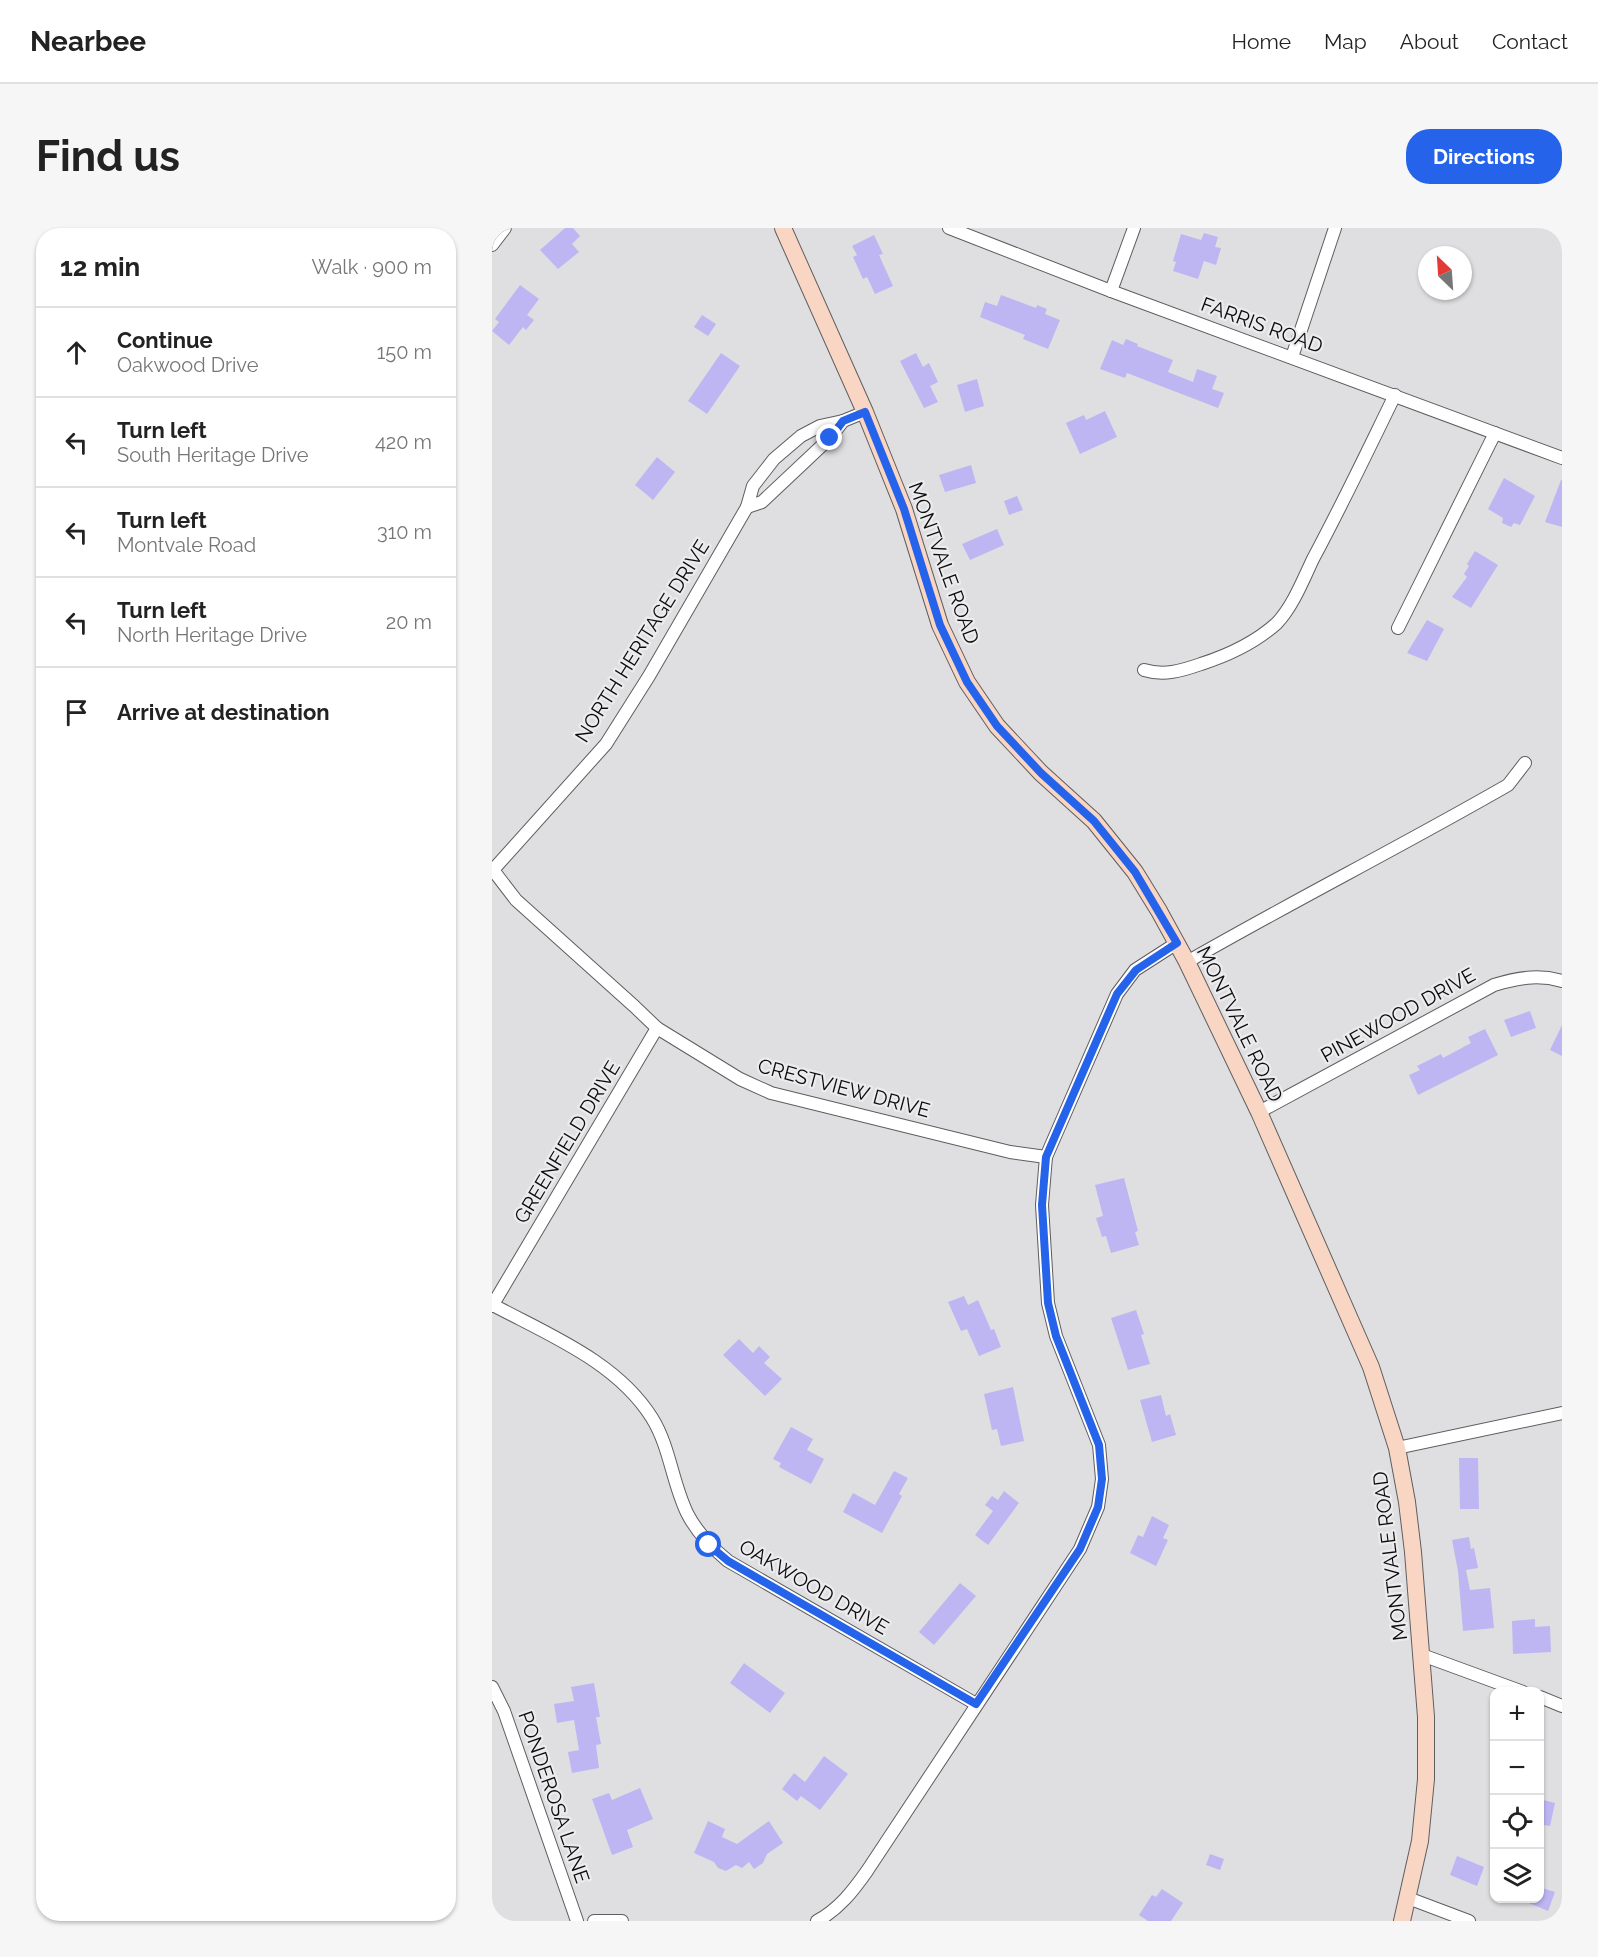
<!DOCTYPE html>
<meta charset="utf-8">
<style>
body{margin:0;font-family:Raleway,sans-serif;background:#f6f6f6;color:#222}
.controls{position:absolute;right:18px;bottom:18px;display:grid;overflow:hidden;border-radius:12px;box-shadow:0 2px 4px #0004}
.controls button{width:54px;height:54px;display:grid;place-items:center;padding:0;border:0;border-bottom:2px solid #e0e0e0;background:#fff;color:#222;font:30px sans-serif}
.compass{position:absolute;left:926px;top:18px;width:54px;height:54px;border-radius:50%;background:#fff;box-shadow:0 2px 4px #0004;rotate:335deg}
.stop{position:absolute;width:18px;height:18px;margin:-14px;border:4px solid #2563eb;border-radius:50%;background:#fff}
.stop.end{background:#2563eb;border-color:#fff;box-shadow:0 2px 6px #0008}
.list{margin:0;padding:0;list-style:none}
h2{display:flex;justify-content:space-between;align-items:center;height:78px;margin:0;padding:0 24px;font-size:26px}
h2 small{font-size:20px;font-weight:400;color:#767676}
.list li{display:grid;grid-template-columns:39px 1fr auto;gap:18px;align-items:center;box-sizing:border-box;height:90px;padding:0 24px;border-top:2px solid #e0e0e0}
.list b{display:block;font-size:22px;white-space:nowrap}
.list p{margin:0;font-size:20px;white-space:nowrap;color:#767676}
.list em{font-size:20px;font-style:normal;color:#767676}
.icon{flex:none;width:33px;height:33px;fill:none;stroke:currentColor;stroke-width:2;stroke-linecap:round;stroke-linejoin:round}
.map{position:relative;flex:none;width:1070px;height:1693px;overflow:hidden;border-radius:24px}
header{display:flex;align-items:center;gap:36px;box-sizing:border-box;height:84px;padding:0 30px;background:#fff;border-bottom:2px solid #e0e0e0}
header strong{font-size:28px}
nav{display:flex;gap:33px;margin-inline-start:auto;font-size:21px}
.intro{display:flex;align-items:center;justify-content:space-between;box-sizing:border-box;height:144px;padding:0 36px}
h1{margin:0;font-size:42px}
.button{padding:15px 27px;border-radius:24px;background:#2563eb;color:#fff;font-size:21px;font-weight:700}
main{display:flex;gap:36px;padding:0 36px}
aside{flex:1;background:#fff;border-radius:24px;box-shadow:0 2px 4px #0004}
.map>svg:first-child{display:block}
.building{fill:#beb6f2}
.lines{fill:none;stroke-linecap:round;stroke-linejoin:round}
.street-casing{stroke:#5e5e60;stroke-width:14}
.secondary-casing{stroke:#5e5e60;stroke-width:18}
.street{stroke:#fff;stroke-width:12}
.secondary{stroke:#f9d6c3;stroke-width:16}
.route{stroke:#2563eb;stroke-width:8}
.labels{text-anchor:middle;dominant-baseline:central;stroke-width:4.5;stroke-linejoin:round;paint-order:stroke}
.street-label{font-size:20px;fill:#0b0b0c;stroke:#ececef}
</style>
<header>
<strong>Nearbee</strong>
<nav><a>Home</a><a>Map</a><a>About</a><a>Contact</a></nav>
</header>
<div class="intro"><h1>Find us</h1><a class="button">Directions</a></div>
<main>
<aside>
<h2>12 min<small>Walk · 900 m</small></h2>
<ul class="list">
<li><svg class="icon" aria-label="ahead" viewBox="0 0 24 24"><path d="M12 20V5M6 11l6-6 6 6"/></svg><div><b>Continue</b><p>Oakwood Drive</p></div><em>150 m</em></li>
<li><svg class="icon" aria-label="left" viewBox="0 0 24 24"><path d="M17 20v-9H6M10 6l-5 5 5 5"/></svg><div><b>Turn left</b><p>South Heritage Drive</p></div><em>420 m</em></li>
<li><svg class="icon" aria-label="left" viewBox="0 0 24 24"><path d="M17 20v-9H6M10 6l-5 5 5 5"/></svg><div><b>Turn left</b><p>Montvale Road</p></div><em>310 m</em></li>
<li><svg class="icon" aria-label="left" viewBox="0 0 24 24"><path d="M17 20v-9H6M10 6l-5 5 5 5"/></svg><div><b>Turn left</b><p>North Heritage Drive</p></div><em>20 m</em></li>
<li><svg class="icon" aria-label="arrive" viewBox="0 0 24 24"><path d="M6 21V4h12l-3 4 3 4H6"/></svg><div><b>Arrive at destination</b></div></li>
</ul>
</aside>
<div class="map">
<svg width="1070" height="1693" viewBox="0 0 1070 1693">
<rect width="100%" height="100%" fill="#dfdfe1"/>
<g class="building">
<polygon points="73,0 81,0 88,8 80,16 87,24 66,41 48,22"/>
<polygon points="712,5 726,9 723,19 729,20 724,37 712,33 706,51 681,43 684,34 681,33 689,6 709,12"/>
<polygon points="382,7 391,26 387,27 401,58 383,66 375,49 371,51 361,29 365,27 360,18"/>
<polygon points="28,57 47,71 35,87 42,92 34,102 31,99 17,117 0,103 7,94 3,91"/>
<polygon points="509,67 544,80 545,77 555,81 553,86 568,92 556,121 531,111 533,107 488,89 493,74 505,78"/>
<polygon points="210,87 224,96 216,108 202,99"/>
<polygon points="634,111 646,116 645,118 681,132 676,144 701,154 705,141 725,148 720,161 732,165 726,180 635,145 633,150 608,141 620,112 631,117"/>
<polygon points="229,125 248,138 215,186 196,173"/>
<polygon points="424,125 431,139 437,135 446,154 438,158 446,174 432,180 408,133"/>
<polygon points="485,151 492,178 473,184 465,157"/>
<polygon points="613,183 625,209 588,226 574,195 592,187 594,192"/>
<polygon points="165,229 183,244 161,272 143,257"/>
<polygon points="479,237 484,255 453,264 447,247"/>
<polygon points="1012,250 1043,268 1028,297 1022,295 1019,299 1010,295 1011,290 996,281"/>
<polygon points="1069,252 1070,252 1070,299 1053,294"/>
<polygon points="525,268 531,282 517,287 512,273"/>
<polygon points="505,301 512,317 478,332 470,316"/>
<polygon points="983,323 1006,337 979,380 960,369 975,349 972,346 977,338 975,336"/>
<polygon points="935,392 952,401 935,433 915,425"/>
<polygon points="1038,783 1044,800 1019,809 1012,792"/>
<polygon points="1070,797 1070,828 1058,822"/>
<polygon points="993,801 1006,827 926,867 917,847 928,842 925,838 949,826 951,830 979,815 976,809"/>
<polygon points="632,950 646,1003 643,1004 647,1017 619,1025 614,1008 610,1009 604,990 611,988 603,957"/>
<polygon points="472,1068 476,1077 486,1072 499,1102 502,1101 509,1119 487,1128 475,1101 469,1103 456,1074"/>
<polygon points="644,1082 652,1106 649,1107 658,1136 636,1142 619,1090"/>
<polygon points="247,1111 261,1125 267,1118 278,1129 272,1135 290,1151 273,1168 231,1127"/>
<polygon points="521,1159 532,1213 509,1218 505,1201 500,1202 492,1166"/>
<polygon points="669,1167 674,1188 678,1186 684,1207 660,1214 648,1172"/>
<polygon points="299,1199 321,1211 315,1222 332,1231 319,1256 287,1239 289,1235 281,1231"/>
<polygon points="967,1230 986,1230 987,1281 968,1281"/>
<polygon points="402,1243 416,1250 407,1266 410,1268 390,1305 351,1284 361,1265 383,1277"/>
<polygon points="512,1263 527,1275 496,1317 483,1307 501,1283 493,1277 500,1268 506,1272"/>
<polygon points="660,1288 677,1297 671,1310 676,1312 664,1338 638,1325 646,1307 651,1309"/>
<polygon points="977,1309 979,1321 982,1320 986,1340 974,1342 978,1362 998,1360 1002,1400 971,1403 966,1343 960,1312"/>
<polygon points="468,1355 484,1368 442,1417 427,1404"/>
<polygon points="1043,1391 1043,1399 1058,1398 1059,1424 1021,1426 1020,1393"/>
<polygon points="252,1435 293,1465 278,1485 238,1455"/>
<polygon points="102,1455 108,1489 104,1489 109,1516 104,1517 107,1540 80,1545 76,1524 87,1522 82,1492 65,1495 62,1476 82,1473 79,1459"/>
<polygon points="332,1528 356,1546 328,1582 309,1568 305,1573 290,1561 302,1545 313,1554"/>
<polygon points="148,1560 161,1591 135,1602 141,1619 120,1627 100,1571 117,1565 120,1572"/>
<polygon points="1047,1571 1063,1575 1058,1598 1047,1596"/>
<polygon points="216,1593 233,1601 230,1609 245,1616 277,1593 291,1615 275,1626 271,1635 262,1641 257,1634 250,1640 244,1637 234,1643 226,1640 222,1634 202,1625"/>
<polygon points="718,1626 732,1631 728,1642 714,1637"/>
<polygon points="965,1628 992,1639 985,1658 958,1647"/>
<polygon points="1047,1659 1063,1664 1056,1683 1027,1671 1047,1671"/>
<polygon points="670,1661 691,1675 679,1693 656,1693 647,1687 660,1667 664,1669"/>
</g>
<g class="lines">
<defs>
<g id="street">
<polyline points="457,0 619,63 1070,230"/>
<polyline points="0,17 13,0"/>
<polyline points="619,63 642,0"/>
<polyline points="800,129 843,0"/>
<polyline points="255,279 270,274 338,210 351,193"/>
<polyline points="906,400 1003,205"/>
<path d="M652 442C672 448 689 443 709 436 737 427 763 415 785 395 801 378 811 352 821 331 850 277 876 222 903 167"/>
<polyline points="1,642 24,672 142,778 165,800 248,851 279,865 518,924 554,929"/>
<polyline points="0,643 114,516 157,448 255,279 261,258 282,231 309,208 328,198 351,193 373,184"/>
<path d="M695 734C801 673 910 618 1016 557L1033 535"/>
<path d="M767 884 1002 757C1025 750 1046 746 1070 753"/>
<path d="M1 1077C57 1107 125 1134 160 1190 178 1219 180 1254 195 1285 205 1305 219 1319 236 1333L484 1476"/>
<polyline points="0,1078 165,800"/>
<polyline points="905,1220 1070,1185"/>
<polyline points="930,1427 1031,1464"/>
<polyline points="0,1459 12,1483 85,1693"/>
<polyline points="1048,1469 1070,1478"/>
<polyline points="916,1670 977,1693"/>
<polyline points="102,1693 130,1693"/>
<path d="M325 1693C347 1681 361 1663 375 1643L588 1321 606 1279 610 1251 607 1217 564 1108 556 1075 550 977 554 929 625 766 643 742 685 715"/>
</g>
<polyline id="secondary" points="291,0 373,184 412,281 448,397 475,454 505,498 549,545 602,593 643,644 667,683 695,734 767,884 879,1139 905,1220 915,1274 921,1324 934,1489 934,1551 928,1613 910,1693"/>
</defs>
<use href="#street" class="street-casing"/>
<use href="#secondary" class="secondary-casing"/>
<use href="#street" class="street"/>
<use href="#secondary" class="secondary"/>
</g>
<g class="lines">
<polyline class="route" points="217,1317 236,1333 484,1476 588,1321 606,1279 610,1251 607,1217 564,1108 556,1075 550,977 554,929 625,766 644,742 685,715 643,644 602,593 549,545 505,498 475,454 448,397 412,281 373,184 351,193 338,210"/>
</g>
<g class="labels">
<g class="street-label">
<text transform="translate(770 97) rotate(20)">FARRIS ROAD</text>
<text transform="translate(452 335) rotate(70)">MONTVALE ROAD</text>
<text transform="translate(150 413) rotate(-58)">NORTH HERITAGE DRIVE</text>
<text transform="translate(906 787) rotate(-29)">PINEWOOD DRIVE</text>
<text transform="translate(748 796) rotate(64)">MONTVALE ROAD</text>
<text transform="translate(352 860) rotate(15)">CRESTVIEW DRIVE</text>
<text transform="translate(75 914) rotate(-59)">GREENFIELD DRIVE</text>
<text transform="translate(898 1328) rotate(-97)">MONTVALE ROAD</text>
<text transform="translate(322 1359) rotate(30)">OAKWOOD DRIVE</text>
<text transform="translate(62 1569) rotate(71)">PONDEROSA LANE</text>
</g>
</g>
</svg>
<div class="controls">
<button>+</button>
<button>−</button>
<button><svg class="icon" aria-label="locate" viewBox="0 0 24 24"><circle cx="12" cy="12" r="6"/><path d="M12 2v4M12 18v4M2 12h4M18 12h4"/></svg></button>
<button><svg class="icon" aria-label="layers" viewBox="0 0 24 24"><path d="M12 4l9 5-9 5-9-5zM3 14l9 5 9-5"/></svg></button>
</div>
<svg class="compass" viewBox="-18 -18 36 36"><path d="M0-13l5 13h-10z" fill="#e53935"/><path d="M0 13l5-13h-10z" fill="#767676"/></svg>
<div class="stop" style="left:217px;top:1317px"></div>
<div class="stop end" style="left:338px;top:210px"></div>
</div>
</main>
